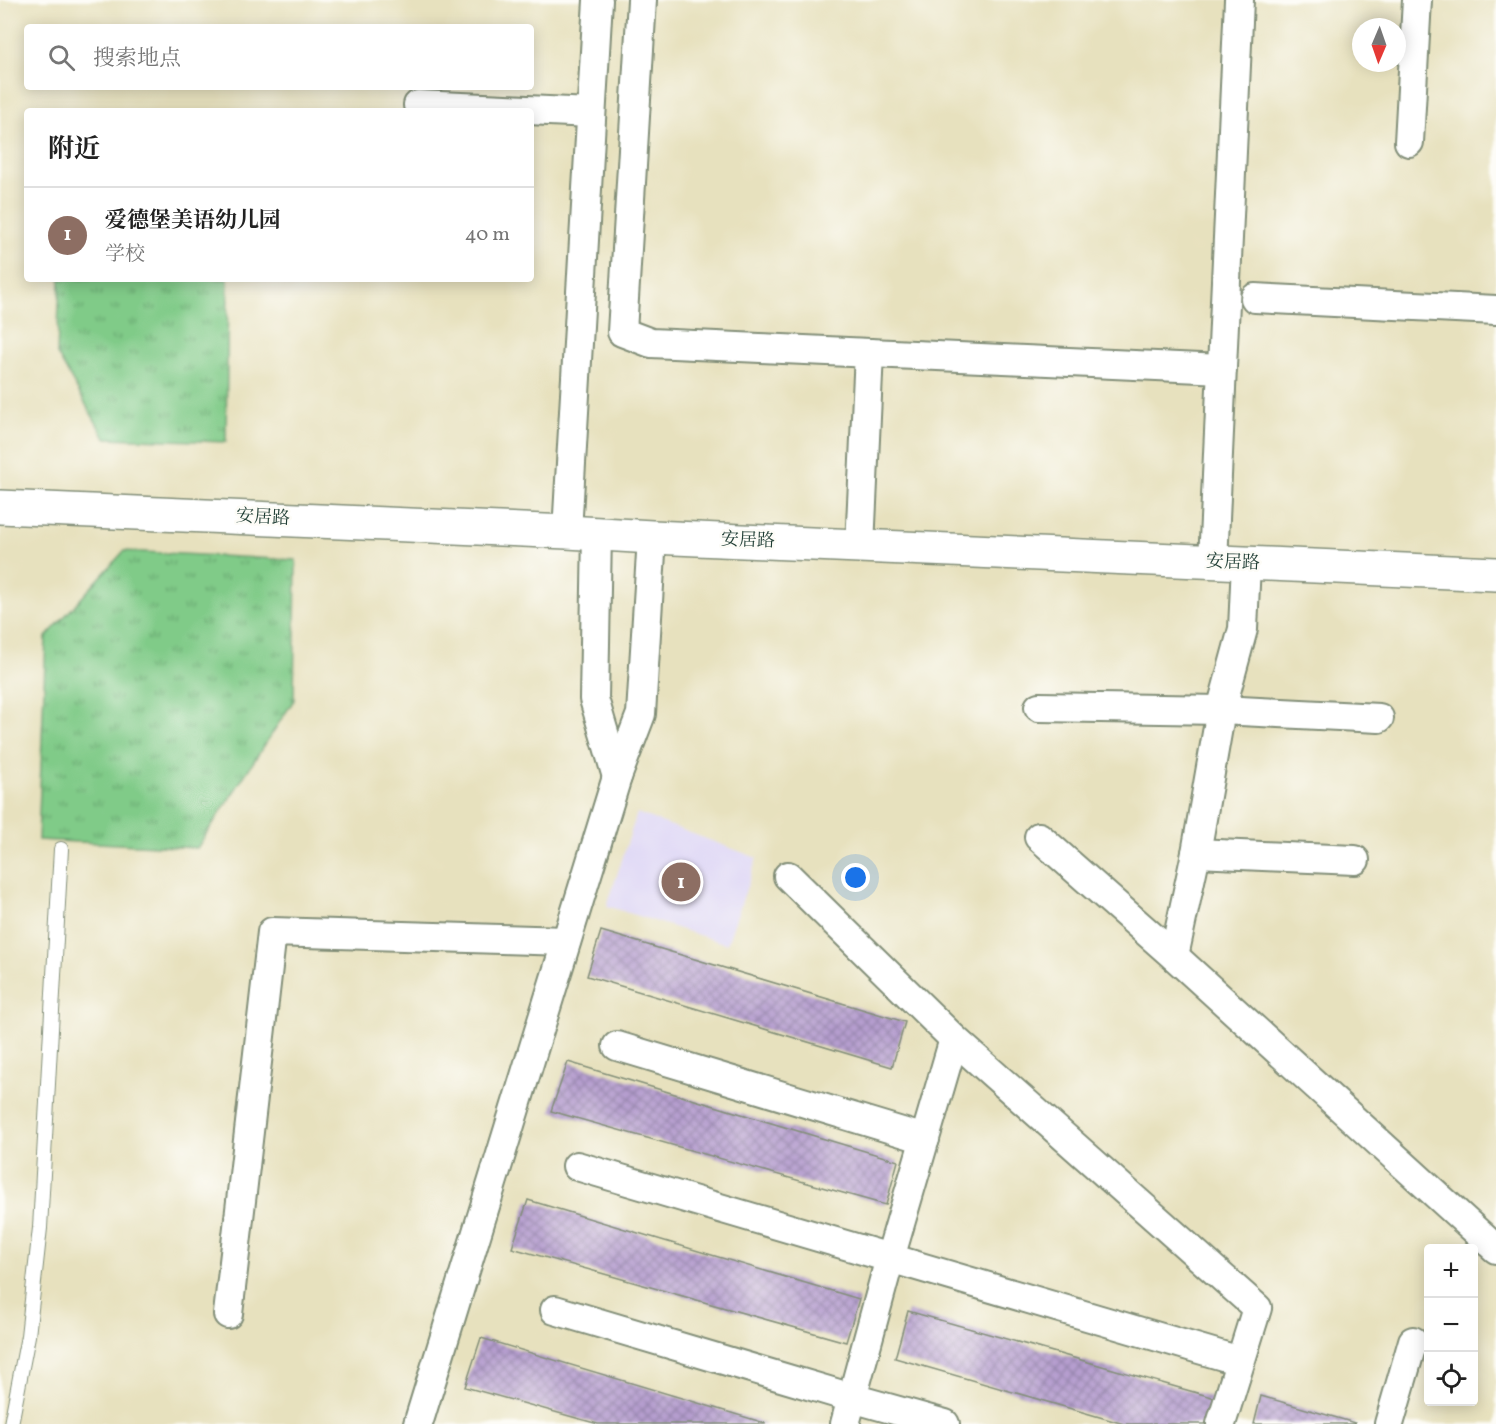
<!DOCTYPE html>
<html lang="zh">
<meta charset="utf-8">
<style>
body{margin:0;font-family:Vollkorn,"Noto Serif SC",serif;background:#f2f2f2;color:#222}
.controls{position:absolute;right:18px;bottom:18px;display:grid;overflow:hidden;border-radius:6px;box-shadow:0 3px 15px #0003}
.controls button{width:54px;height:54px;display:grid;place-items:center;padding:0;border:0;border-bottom:2px solid #e0e0e0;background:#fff;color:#222;font:30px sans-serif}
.compass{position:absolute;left:1352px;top:18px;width:54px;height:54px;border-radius:50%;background:#fff;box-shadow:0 3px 15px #0003;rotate:182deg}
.you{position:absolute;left:856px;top:878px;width:21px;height:21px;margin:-15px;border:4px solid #fff;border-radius:50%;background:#1a73e8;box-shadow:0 0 0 9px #1a73e833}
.badge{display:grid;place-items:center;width:39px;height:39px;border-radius:50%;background:#111827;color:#fff;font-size:20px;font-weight:700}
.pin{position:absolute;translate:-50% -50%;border:3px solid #fff;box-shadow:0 2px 6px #0006}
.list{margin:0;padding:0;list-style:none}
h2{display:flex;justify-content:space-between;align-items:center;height:78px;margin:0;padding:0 24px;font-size:26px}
h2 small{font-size:20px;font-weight:400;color:#767676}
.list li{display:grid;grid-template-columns:39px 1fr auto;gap:18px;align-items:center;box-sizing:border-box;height:96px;padding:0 24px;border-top:2px solid #e0e0e0}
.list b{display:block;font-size:22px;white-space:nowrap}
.list p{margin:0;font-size:20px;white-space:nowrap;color:#767676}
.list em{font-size:20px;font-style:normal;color:#767676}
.icon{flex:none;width:33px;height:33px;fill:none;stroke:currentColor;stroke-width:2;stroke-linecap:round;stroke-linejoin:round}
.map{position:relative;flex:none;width:1496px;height:1424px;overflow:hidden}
.search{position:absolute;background:#fff;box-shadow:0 3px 15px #0003;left:24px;top:24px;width:510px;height:66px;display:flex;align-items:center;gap:15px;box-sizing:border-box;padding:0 21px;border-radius:6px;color:#767676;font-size:22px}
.panel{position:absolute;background:#fff;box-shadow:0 3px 15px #0003;left:24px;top:108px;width:510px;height:174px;border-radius:6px}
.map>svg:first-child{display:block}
.built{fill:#ddd5f6}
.grass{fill:url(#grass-tufts);stroke:#50845e;stroke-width:1.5}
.building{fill:url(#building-cross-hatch)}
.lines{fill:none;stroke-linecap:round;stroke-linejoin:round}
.service-casing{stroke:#838f79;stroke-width:16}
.minor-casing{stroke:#838f79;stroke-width:32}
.tertiary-casing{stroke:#838f79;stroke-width:36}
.service{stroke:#fff;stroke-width:14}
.minor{stroke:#fff;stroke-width:28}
.tertiary{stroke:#fff;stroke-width:33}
.labels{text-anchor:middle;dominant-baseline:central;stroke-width:5;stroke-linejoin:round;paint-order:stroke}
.street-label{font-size:18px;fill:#1f3d34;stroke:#fdfcf7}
</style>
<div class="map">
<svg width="1496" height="1424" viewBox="0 0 1496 1424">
<defs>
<pattern id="grass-tufts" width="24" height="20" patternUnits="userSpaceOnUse" patternTransform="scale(1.5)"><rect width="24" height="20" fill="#80cb88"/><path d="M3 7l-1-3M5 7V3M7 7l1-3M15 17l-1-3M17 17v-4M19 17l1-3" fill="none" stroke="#68a670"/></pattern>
<pattern id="building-cross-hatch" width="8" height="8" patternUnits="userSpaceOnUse" patternTransform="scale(1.5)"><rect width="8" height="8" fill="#b69ecf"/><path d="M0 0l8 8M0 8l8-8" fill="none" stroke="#9382a9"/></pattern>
</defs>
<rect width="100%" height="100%" fill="#fdfcf7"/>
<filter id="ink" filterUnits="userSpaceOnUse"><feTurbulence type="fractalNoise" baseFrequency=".0167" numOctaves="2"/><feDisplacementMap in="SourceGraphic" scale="12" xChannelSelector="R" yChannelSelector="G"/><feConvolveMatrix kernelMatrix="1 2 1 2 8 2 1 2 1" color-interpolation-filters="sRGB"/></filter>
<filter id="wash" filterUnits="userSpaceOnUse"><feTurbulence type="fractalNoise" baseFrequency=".008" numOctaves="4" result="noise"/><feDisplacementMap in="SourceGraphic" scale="24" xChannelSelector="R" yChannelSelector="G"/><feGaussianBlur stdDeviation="1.35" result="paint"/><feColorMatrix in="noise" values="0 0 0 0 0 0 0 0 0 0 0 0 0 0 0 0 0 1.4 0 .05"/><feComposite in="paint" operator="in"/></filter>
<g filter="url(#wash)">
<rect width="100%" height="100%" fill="#e7e1be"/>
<polygon class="built" points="637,813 757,858 727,944 607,906"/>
<g class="grass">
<polygon points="60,279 228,279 226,442 105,438 57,354"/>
<polygon points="124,551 296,560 294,700 197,848 38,840 46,637"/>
</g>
<g id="blocks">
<g class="building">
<polygon points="601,931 905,1022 892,1067 587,976"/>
<polygon points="568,1062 898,1161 886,1205 551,1111"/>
<polygon points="528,1200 859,1299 846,1342 512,1248"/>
<polygon points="908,1311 1215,1398 1207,1424 1124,1424 895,1358"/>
<polygon points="481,1338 765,1423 765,1424 598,1424 465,1387"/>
<polygon points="1261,1396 1355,1423 1355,1424 1254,1424"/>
</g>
</g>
</g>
<g filter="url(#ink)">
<use href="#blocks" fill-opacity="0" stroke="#838f79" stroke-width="1.5"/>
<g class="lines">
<defs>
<polyline id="service" points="11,1424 28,1336 40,1228 61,849"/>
<g id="minor">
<polyline points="642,0 622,332 651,343 1222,369"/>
<polyline points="418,105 591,113"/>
<polyline points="1409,142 1417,0"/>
<polyline points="1255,298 1496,310"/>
<polyline points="567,532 598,0"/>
<polyline points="597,533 594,699 617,777"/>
<polyline points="860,546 869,353"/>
<polyline points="1213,562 1239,0"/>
<polyline points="1039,707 1221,710 1379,718"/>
<polyline points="1039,837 1174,956 1496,1249"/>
<polyline points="1196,853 1355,860"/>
<polyline points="788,876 954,1039 1257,1308 1221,1424"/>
<polyline points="1174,956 1196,853 1221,710 1243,629 1246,563"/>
<polyline points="617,1046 925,1139"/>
<polyline points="577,1166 1240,1361"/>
<polyline points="555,1310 852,1398 945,1424"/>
<polyline points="228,1314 272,932 566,941"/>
<polyline points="418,1424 617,777 641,714 652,537"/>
<polyline points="845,1424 890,1258 954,1039"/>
<polyline points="1389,1424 1413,1341"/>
</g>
<polyline id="tertiary" points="0,507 567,532 652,537 1496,574"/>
</defs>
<use href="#service" class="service-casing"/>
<use href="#minor" class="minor-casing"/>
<use href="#tertiary" class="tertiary-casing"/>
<use href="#service" class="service"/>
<use href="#minor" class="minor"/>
<use href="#tertiary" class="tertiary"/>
</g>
</g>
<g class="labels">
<g class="street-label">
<text transform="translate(263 518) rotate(3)">安居路</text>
<text transform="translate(748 541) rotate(2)">安居路</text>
<text transform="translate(1233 563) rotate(2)">安居路</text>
</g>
</g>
</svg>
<div class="controls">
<button>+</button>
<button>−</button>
<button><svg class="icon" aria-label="locate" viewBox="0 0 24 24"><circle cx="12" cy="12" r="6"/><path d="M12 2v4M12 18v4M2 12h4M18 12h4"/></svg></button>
</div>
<svg class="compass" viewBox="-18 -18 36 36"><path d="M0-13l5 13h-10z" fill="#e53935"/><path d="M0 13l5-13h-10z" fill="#767676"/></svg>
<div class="you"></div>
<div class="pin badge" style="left:681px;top:882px;background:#8d6e63">1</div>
<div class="search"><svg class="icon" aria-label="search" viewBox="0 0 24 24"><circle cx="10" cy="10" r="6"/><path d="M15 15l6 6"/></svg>搜索地点</div>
<section class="panel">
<h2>附近<small></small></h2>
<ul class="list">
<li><span class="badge" style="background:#8d6e63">1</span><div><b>爱德堡美语幼儿园</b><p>学校</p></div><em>40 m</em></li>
</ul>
</section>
</div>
